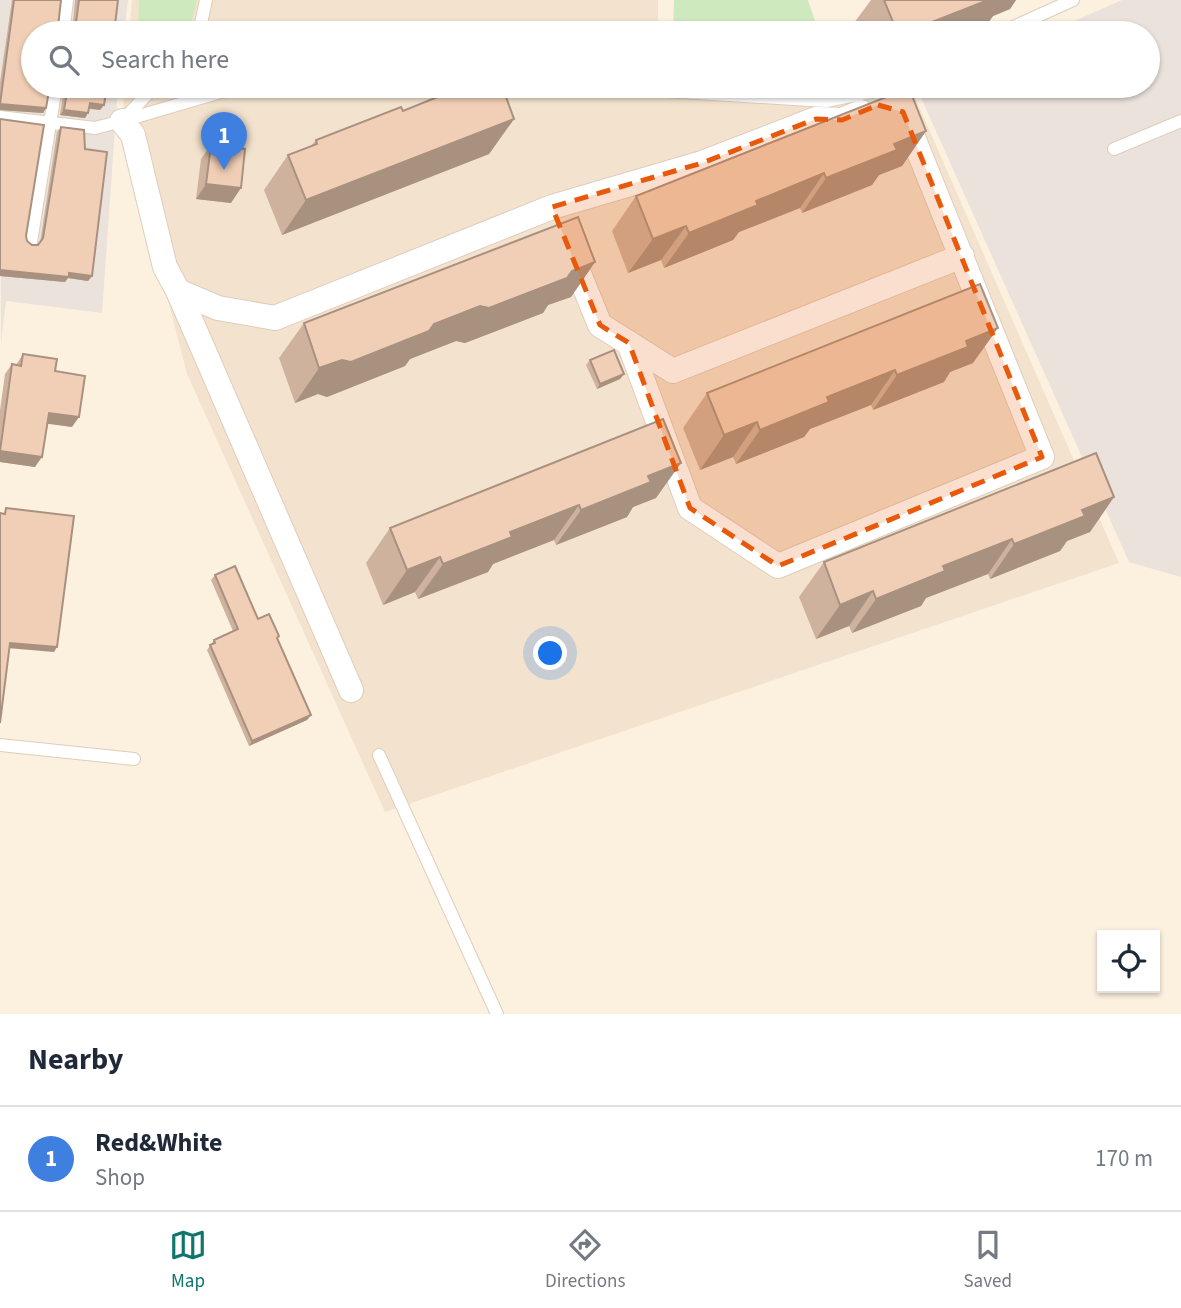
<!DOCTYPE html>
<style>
body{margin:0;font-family:"Source Sans 3",sans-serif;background:#f6f6f7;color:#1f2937}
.controls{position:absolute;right:21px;bottom:21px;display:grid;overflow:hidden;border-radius:0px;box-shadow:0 2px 5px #0004}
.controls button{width:63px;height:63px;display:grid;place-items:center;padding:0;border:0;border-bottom:2px solid #e0e1e3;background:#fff;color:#1f2937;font:35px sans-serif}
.you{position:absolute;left:551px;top:654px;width:24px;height:24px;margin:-18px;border:5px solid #fff;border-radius:50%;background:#1a73e8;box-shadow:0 0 0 10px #1a73e833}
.badge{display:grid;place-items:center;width:46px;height:46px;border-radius:50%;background:#0f766e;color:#fff;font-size:23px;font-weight:700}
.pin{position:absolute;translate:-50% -58px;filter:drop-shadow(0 2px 4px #0008)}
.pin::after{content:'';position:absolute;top:37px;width:24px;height:21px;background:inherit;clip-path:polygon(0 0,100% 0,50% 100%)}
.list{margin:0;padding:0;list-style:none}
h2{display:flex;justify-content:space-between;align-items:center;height:91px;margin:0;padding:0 28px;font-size:30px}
h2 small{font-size:23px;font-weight:400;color:#747a83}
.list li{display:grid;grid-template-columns:46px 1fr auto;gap:21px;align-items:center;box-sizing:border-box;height:105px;padding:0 28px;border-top:2px solid #e0e1e3}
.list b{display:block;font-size:26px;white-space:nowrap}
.list p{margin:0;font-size:23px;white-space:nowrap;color:#747a83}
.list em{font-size:23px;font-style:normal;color:#747a83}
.icon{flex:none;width:38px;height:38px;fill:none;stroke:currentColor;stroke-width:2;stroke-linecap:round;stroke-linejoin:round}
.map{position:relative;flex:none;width:1181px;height:1014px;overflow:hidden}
.search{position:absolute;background:#fff;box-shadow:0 2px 5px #0004;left:21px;right:21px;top:21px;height:77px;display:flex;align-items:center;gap:18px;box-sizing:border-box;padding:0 24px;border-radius:38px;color:#747a83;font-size:26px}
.sheet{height:196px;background:#fff}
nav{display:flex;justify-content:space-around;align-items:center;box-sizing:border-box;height:98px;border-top:2px solid #e0e1e3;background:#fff;font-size:19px;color:#747a83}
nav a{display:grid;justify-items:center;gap:4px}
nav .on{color:#0f766e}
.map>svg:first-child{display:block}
.residential{fill:#f3e3ce}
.industrial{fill:#eae2db}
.green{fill:#cfe9be}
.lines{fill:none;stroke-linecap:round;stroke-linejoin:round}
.service-casing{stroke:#dfcdbb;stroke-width:14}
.minor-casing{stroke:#dfcdbb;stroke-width:26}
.service{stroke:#fff;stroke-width:12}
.minor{stroke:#fff;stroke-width:24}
.wall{fill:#cfb29d}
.shaded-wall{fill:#a99180}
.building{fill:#f1cfb7;stroke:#a99180;stroke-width:2}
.marked{fill:#e8590c;fill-opacity:0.2;stroke:#e8590c;stroke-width:5;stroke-dasharray:14 9;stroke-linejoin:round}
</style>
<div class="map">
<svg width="1181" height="1014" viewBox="0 0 1181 1014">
<rect width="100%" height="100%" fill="#fcf1df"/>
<g class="residential">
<polygon points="132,0 658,0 658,33 129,33"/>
<polygon points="125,86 696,86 812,95 842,86 910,86 1119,563 385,812 187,374 122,121"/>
</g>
<g class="industrial">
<polygon points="0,0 128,0 124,33 33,33 33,86 118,86 102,313 6,301 1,344"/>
<polygon points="1122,0 1181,0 1181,577 1129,562 918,91 931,86 1148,86 1148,33 1047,33"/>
</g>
<g class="green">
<polygon points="139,0 197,0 190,28 186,33 138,33"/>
<polygon points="674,0 808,0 819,33 673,33"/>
</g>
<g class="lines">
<defs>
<g id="service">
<polyline points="63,33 67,0"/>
<polyline points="199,33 206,0"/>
<polyline points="1000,33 1073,0"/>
<polyline points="586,86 826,101 871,92 884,86"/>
<polyline points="0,117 95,128 122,121 155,86"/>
<polyline points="122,121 221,92 265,86"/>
<polyline points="1114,149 1181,121"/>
<polyline points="31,242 56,86"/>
<polyline points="0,745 134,759"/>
<polyline points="379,755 497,1014"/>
</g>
<g id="minor">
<polyline points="122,121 133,135 165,267 178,291 218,308 275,318 552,207 702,163 816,119 842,120 861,112"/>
<polyline points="569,249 600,325 673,371 962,256"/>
<polyline points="178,291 351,690"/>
<polyline points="629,343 690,508 778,566 1042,457 904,115"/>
</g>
</defs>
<use href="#service" class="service-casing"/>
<use href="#minor" class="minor-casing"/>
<use href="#service" class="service"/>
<use href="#minor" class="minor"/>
</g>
<g class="wall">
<polygon points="12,0 61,0 33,33 46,108 43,113 0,110 0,82"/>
<polygon points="75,0 118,0 114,33 72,33"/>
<polygon points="871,0 1016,0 1010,9 993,16 988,23 979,29 967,33 859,33 854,23"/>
<polygon points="64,86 107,86 104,105 100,110 89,109 85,118 60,115"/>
<polygon points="438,93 514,119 489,154 282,235 264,190 288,155 311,146 316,140 403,111 434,98"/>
<polygon points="0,119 27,241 32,245 38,245 40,243 57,132 61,127 85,149 92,276 88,281 68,278 65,282 0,276"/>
<polygon points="926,131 902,166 879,175 872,185 802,213 800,208 739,232 733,240 664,268 661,260 628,273 612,231 636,196"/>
<polygon points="211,145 231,203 196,199 201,159"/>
<polygon points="595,262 571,297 548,305 543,313 465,343 456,341 410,359 405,366 327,397 318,394 295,403 279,358 304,323"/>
<polygon points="980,284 973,363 950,372 944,382 873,410 871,405 810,429 804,437 736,464 733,457 700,470 683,428 707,393"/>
<polygon points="23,354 55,371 72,427 47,423 35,467 0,462 0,410 5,374 12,364 16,365"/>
<polygon points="590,360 624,374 620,379 597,389 586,365"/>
<polygon points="663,419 656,498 633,507 627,517 556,545 554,540 493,564 488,572 418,599 415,592 383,605 366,563 390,528"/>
<polygon points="1114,497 1090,532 1067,541 1060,551 990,579 988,574 926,598 921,606 852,633 849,626 816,639 799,597 824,562"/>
<polygon points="215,575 277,639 311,715 307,720 249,746 207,650 214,640 233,631 211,580"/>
</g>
<g class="shaded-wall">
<polygon points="988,0 1016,0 1010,9 993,16 988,23 979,29 967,33 917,33 922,26"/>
<polygon points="920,22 912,33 896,33 897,32"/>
<polygon points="90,103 104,105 100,110 87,108"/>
<polygon points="0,104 46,108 43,113 0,110"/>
<polygon points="64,110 88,113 85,118 60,115"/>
<polygon points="514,119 489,154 282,235 306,200"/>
<polygon points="926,131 902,166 879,175 872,185 802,213 826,178 894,144"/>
<polygon points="824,173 800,208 739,232 733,240 664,268 689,233 756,201"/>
<polygon points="206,184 241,188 231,203 196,199"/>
<polygon points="686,226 661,260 628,273 653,239"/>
<polygon points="595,262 571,297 548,305 543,313 465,343 456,341 410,359 405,366 327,397 318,394 295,403 319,368"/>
<polygon points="0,270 69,273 92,276 88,281 68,278 65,282 0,276"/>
<polygon points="998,328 973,363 950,372 944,382 873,410 897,375 966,341"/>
<polygon points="895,370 871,405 810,429 804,437 736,464 760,430 827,397"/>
<polygon points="624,374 620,379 597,389 600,384"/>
<polygon points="49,413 79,417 72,427 42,423"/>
<polygon points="757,422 733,457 700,470 724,435"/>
<polygon points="0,451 42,457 35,467 0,462"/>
<polygon points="681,463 656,498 633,507 627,517 556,545 581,510 648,476"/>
<polygon points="1114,497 1090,532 1067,541 1060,551 990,579 1014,544 1082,510"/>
<polygon points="579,505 554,540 493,564 488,572 418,599 443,564 510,532"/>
<polygon points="1012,539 988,574 926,598 921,606 852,633 876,599 943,566"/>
<polygon points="440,557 415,592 383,605 407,570"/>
<polygon points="873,591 849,626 816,639 840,605"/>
<polygon points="10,643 57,647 54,652 7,648"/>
<polygon points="311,715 307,720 249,746 252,741"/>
</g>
<g class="building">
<polygon points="14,0 61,0 58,27 60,33 33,33 33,86 50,86 46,108 0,104"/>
<polygon points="79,0 118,0 114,33 72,33 75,30"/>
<polygon points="884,0 988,0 922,26 920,22 897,32"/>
<polygon points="68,86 107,86 104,105 90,103 88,113 64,110"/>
<polygon points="456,86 502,86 514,119 306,200 288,155 317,144 316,140 401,107 403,111 440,96 438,93"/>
<polygon points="909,88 926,131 894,144 897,150 826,178 824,173 756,201 758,205 689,233 686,226 653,239 636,196"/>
<polygon points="0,119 44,125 26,236 27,241 32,245 38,245 43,238 61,127 84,130 85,149 107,152 92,276 69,273 69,277 0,270"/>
<polygon points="211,145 245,149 241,188 206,184"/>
<polygon points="578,217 595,262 572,271 567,278 489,308 480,306 434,324 429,331 351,362 342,360 319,368 304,323"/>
<polygon points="980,284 998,328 966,341 968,347 897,375 895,370 827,397 829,402 760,430 757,422 724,435 707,393"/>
<polygon points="614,350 624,374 600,384 590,360"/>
<polygon points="23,354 57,359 55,371 85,376 79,417 49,413 42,457 0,451 12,364 21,366"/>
<polygon points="663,419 681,463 648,476 651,482 581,510 579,505 510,532 512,537 443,564 440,557 407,570 390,528"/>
<polygon points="1096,453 1114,497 1082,510 1085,516 1014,544 1012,539 943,566 945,571 876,599 873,591 840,605 824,562"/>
<polygon points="6,508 74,516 57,647 10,643 0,723 0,513 5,514"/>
<polygon points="235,566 258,619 269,614 279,636 277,638 311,715 252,741 210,645 215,643 214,640 238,629 215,575"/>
</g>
<path class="marked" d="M878 105 903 112 1042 457 778 566 690 508 629 343 600 325 552 207 702 163 816 119 842 120Z"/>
</svg>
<div class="controls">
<button><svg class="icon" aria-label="locate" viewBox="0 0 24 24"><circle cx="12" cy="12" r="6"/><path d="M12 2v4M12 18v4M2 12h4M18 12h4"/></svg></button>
</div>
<div class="you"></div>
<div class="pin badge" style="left:224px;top:170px;background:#3f7fe0">1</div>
<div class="search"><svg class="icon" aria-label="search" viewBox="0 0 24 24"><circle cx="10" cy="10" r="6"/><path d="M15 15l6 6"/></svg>Search here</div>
</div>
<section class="sheet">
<h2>Nearby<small></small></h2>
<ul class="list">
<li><span class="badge" style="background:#3f7fe0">1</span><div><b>Red&amp;White</b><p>Shop</p></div><em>170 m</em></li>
</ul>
</section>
<nav>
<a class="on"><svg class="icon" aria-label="map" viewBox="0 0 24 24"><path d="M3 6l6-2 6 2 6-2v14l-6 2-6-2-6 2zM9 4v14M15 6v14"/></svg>Map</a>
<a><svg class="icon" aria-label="directions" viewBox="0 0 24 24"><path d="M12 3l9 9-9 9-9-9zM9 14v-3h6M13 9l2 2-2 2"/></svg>Directions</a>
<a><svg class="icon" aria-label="saved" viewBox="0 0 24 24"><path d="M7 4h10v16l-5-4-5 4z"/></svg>Saved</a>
</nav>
